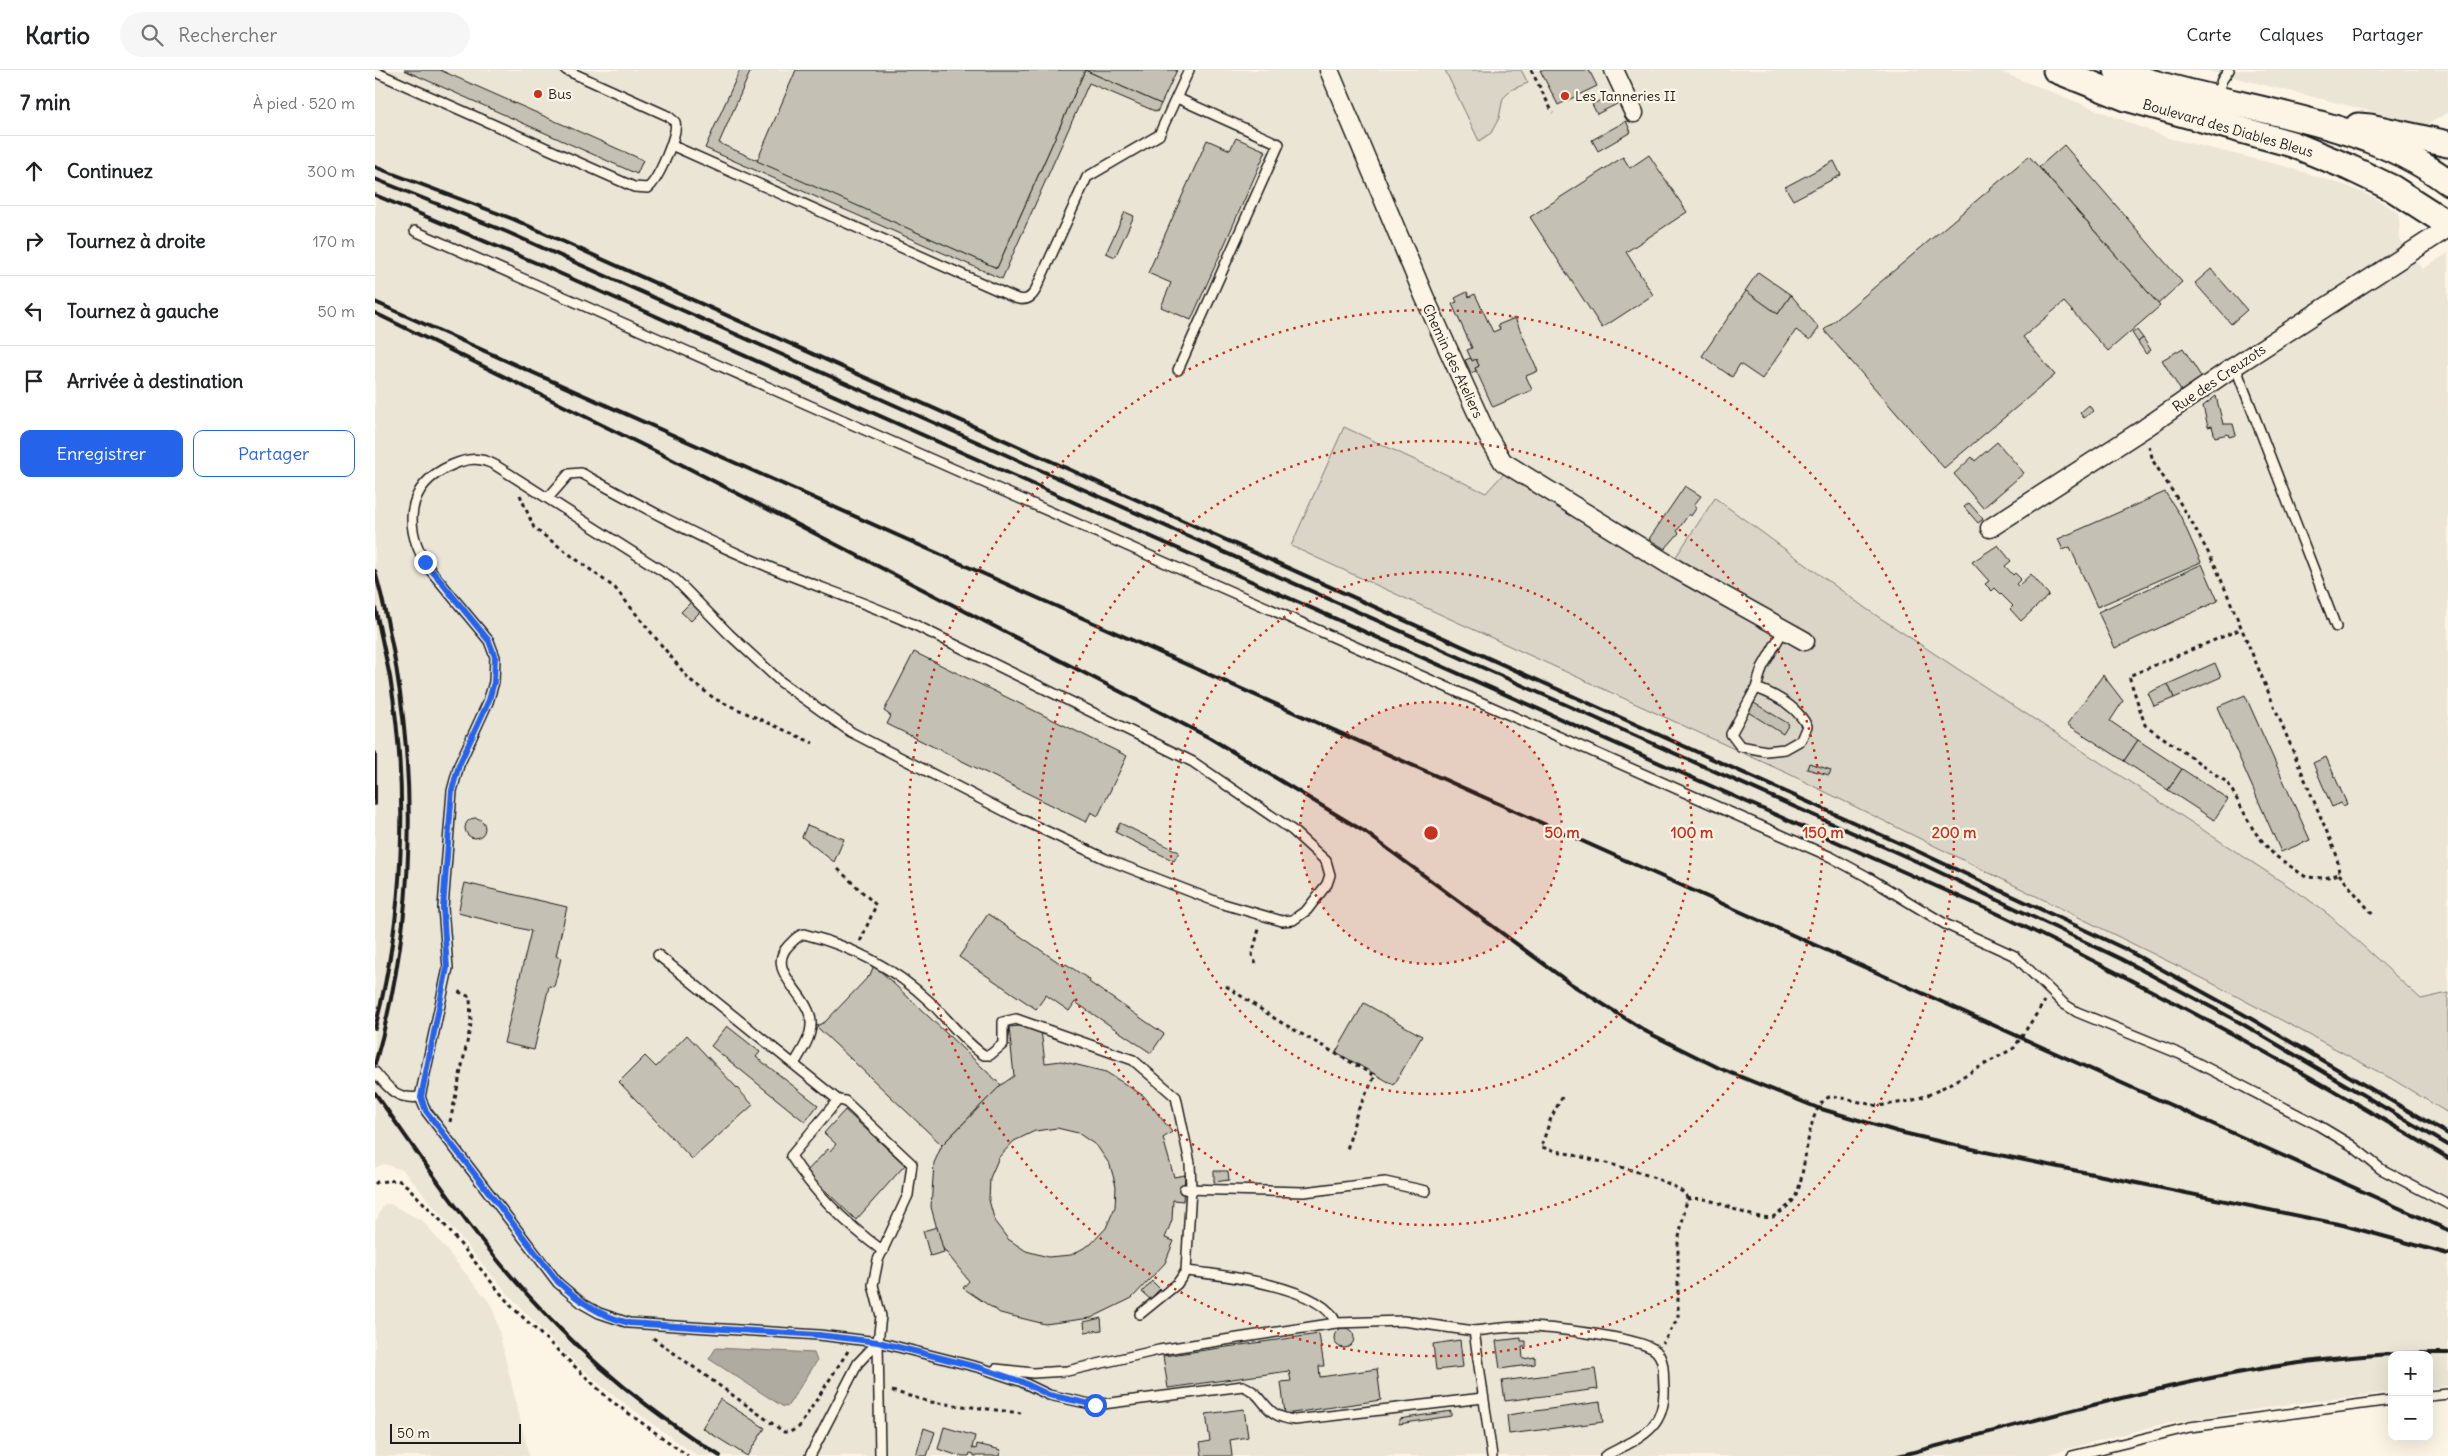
<!DOCTYPE html>
<html lang="fr">
<meta charset="utf-8">
<style>
body{margin:0;font-family:Delius,sans-serif;background:#f6f6f6;color:#202124}
.controls{position:absolute;right:15px;bottom:15px;display:grid;overflow:hidden;border-radius:10px;box-shadow:0 5px 20px #0002}
.controls button{width:45px;height:45px;display:grid;place-items:center;padding:0;border:0;border-bottom:1px solid #e0e0e0;background:#fff;color:#202124;font:25px sans-serif}
.scale{position:absolute;left:15px;bottom:12px;width:131px;box-sizing:border-box;padding-left:5px;border:2px solid #1c1c1c;border-top:0;font-size:14px;line-height:18px;white-space:nowrap;color:#1c1c1c;-webkit-text-stroke:4px #fcf5e5;paint-order:stroke}
.stop{position:absolute;width:15px;height:15px;margin:-11px;border:4px solid #2563eb;border-radius:50%;background:#fff}
.stop.end{background:#2563eb;border-color:#fff;box-shadow:0 1px 5px #0008}
.list{margin:0;padding:0;list-style:none}
h2{display:flex;justify-content:space-between;align-items:center;height:65px;margin:0;padding:0 20px;font-size:21px}
h2 small{font-size:16px;font-weight:400;color:#757577}
.list li{display:grid;grid-template-columns:32px 1fr auto;gap:15px;align-items:center;box-sizing:border-box;height:70px;padding:0 20px;border-top:1px solid #e0e0e0}
.list b{display:block;font-size:19px;white-space:nowrap}
.list em{font-size:16px;font-style:normal;color:#757577}
.actions{display:flex;gap:10px;padding:15px 20px}
.actions a{flex:1;padding:11px 0;border:1px solid #2563eb;border-radius:10px;text-align:center;font-size:18px;color:#2563eb}
.actions .main{background:#2563eb;color:#fff}
.icon{flex:none;width:28px;height:28px;fill:none;stroke:currentColor;stroke-width:2;stroke-linecap:round;stroke-linejoin:round}
.map{position:relative;flex:none;width:2073px;height:1386px;overflow:hidden}
header{display:flex;align-items:center;gap:30px;box-sizing:border-box;height:70px;padding:0 25px;background:#fff;border-bottom:1px solid #e0e0e0}
header strong{font-size:24px}
nav{display:flex;gap:28px;margin-inline-start:auto;font-size:18px}
.search{width:350px;height:45px;background:#f6f6f6;display:flex;align-items:center;gap:12px;box-sizing:border-box;padding:0 18px;border-radius:28px;color:#757577;font-size:19px}
main{display:flex}
aside{flex:1;background:#fff}
.map>svg:first-child{display:block}
.built{fill:#ebe5d6}
.green{fill:#dbd5c8;stroke:#7c7872}
.water{fill:#b0aba1;stroke:#75726c}
.building{fill:#c4c0b3;stroke:#1c1c1c;fill-rule:evenodd}
.lines{fill:none;stroke-linecap:round;stroke-linejoin:round}
.service-casing{stroke:#1c1c1c;stroke-width:12}
.minor-casing{stroke:#1c1c1c;stroke-width:21}
.secondary-casing{stroke:#1c1c1c;stroke-width:29}
.path{stroke:#1c1c1c;stroke-width:3;stroke-dasharray:4 4;stroke-linecap:butt}
.service{stroke:#fcf5e5;stroke-width:9}
.minor{stroke:#fcf5e5;stroke-width:18}
.secondary{stroke:#fcf5e5;stroke-width:25}
.rail{stroke:#1c1c1c;stroke-width:4}
.route{stroke:#2563eb;stroke-width:6}
.ring{fill:none;stroke:#c8321e;stroke-width:2.5;stroke-dasharray:2.5 5}
.poi-dot{fill:#c8321e;stroke:#fcf5e5;stroke-width:2}
.labels{text-anchor:middle;dominant-baseline:central;stroke-width:4.5;stroke-linejoin:round;paint-order:stroke}
.poi-label{font-size:14px;fill:#1c1c1c;stroke:#fcf5e5;text-anchor:start}
.street-label{font-size:14px;fill:#1c1c1c;stroke:#fcf5e5}
.centre{fill:#c8321e;stroke:#fcf5e5;stroke-width:2.5}
.ring-label{font-size:15px;text-anchor:middle;font-weight:bold;fill:#c8321e;stroke:#fcf5e5;stroke-width:4.5;stroke-linejoin:round;paint-order:stroke}
</style>
<header>
<strong>Kartio</strong>
<div class="search"><svg class="icon" aria-label="search" viewBox="0 0 24 24"><circle cx="10" cy="10" r="6"/><path d="M15 15l6 6"/></svg>Rechercher</div>
<nav><a>Carte</a><a>Calques</a><a>Partager</a></nav>
</header>
<main>
<aside>
<h2>7 min<small>À pied · 520 m</small></h2>
<ul class="list">
<li><svg class="icon" aria-label="ahead" viewBox="0 0 24 24"><path d="M12 20V5M6 11l6-6 6 6"/></svg><div><b>Continuez</b></div><em>300 m</em></li>
<li><svg class="icon" aria-label="right" viewBox="0 0 24 24"><path d="M7 20v-9h11M14 6l5 5-5 5"/></svg><div><b>Tournez à droite</b></div><em>170 m</em></li>
<li><svg class="icon" aria-label="left" viewBox="0 0 24 24"><path d="M17 20v-9H6M10 6l-5 5 5 5"/></svg><div><b>Tournez à gauche</b></div><em>50 m</em></li>
<li><svg class="icon" aria-label="arrive" viewBox="0 0 24 24"><path d="M6 21V4h12l-3 4 3 4H6"/></svg><div><b>Arrivée à destination</b></div></li>
</ul>
<div class="actions"><a class="main">Enregistrer</a><a>Partager</a></div>
</aside>
<div class="map">
<svg width="2073" height="1386" viewBox="0 0 2073 1386">
<rect width="100%" height="100%" fill="#fcf5e5"/>
<filter id="ink" filterUnits="userSpaceOnUse"><feTurbulence type="fractalNoise" baseFrequency=".02" numOctaves="2"/><feDisplacementMap in="SourceGraphic" scale="10" xChannelSelector="R" yChannelSelector="G"/><feConvolveMatrix kernelMatrix="1 2 1 2 8 2 1 2 1" color-interpolation-filters="sRGB"/></filter>
<g filter="url(#ink)">
<g class="built">
<polygon points="0,0 1621,0 1793,68 1909,96 1972,116 2000,128 2024,143 2025,169 2048,199 2073,183 2073,923 2046,929 1954,845 1930,827 1493,540 1340,429 1298,491 1130,402 1112,423 969,357 916,476 1414,704 1831,910 2017,1009 2073,1043 2073,1316 2054,1318 2054,1285 2017,1285 2017,1322 1908,1335 1784,1355 1666,1386 322,1386 231,1320 181,1275 132,1223 28,1100 9,1094 0,1098"/>
<polygon points="1829,0 2073,0 2073,42 2052,55"/>
<polygon points="9,1134 15,1134 48,1151 118,1237 154,1386 0,1386 0,1153"/>
</g>
<g class="green">
<polygon points="1070,0 1146,0 1153,13 1138,19 1128,28 1124,48 1116,63 1104,71"/>
<polygon points="969,357 1111,423 1130,402 1292,500 1340,428 1493,540 1930,827 1954,845 2046,929 2073,923 2073,1043 2017,1009 1831,910 1414,704 916,476"/>
</g>
<polygon class="water" points="341,1278 439,1283 442,1291 412,1337 407,1336 334,1289"/>
<g class="building">
<polygon points="29,0 65,0 268,90 262,104"/>
<polygon points="365,0 376,0 344,73 622,198 710,0 786,34 782,42 714,13 627,209 330,78"/>
<polygon points="421,0 802,0 786,34 710,0 622,198 382,91"/>
<polygon points="1165,0 1214,0 1222,16 1183,35"/>
<polygon points="1238,25 1242,34 1222,44 1217,34"/>
<polygon points="1251,51 1256,62 1223,81 1217,70"/>
<polygon points="861,68 891,81 816,250 786,237 796,213 773,203 832,70 855,80"/>
<polygon points="1689,75 1807,212 1783,234 1664,97"/>
<polygon points="1274,85 1312,142 1251,182 1278,225 1227,258 1155,147 1248,87 1255,98"/>
<polygon points="1654,86 1785,236 1733,281 1689,232 1648,267 1680,305 1569,398 1449,260"/>
<polygon points="1459,91 1466,105 1418,130 1410,117"/>
<polygon points="750,142 759,146 740,187 731,183"/>
<polygon points="1836,199 1872,240 1856,254 1820,213"/>
<polygon points="1383,202 1416,225 1403,244 1370,221"/>
<polygon points="1371,221 1403,244 1416,225 1444,258 1435,270 1421,260 1387,309 1365,294 1357,307 1327,286"/>
<polygon points="1092,222 1094,227 1100,224 1118,262 1125,259 1123,255 1140,248 1163,301 1151,306 1157,320 1118,337 1100,298 1104,296 1101,289 1097,291 1092,280 1097,278 1077,234 1082,232 1080,228"/>
<polygon points="1762,260 1768,268 1763,272 1757,263"/>
<polygon points="1768,268 1776,280 1771,284 1763,272"/>
<polygon points="1808,278 1827,308 1806,321 1787,290"/>
<polygon points="1096,288 1097,291 1101,289 1104,296 1100,298 1101,301 1096,303 1090,290"/>
<polygon points="1841,326 1848,354 1858,354 1861,365 1854,367 1853,364 1840,367 1837,356 1833,357 1828,336"/>
<polygon points="1714,335 1718,341 1709,348 1705,343"/>
<polygon points="1622,372 1649,403 1608,438 1579,404 1597,387 1600,391"/>
<polygon points="1310,416 1326,426 1319,435 1322,437 1316,446 1314,444 1302,461 1304,463 1290,479 1274,469"/>
<polygon points="1790,422 1805,445 1826,492 1722,537 1695,477 1688,480 1683,469"/>
<polygon points="1594,433 1608,449 1603,453 1589,437"/>
<polygon points="1623,475 1636,491 1630,496 1638,505 1640,503 1646,509 1641,514 1643,516 1656,504 1674,525 1646,551 1635,539 1638,536 1620,518 1617,521 1610,514 1614,511 1597,492"/>
<polygon points="1827,494 1843,531 1740,578 1723,542"/>
<polygon points="316,532 326,541 316,551 306,542"/>
<polygon points="539,582 752,686 723,746 716,742 711,752 512,654 516,646 509,641"/>
<polygon points="1840,593 1846,607 1799,628 1793,614"/>
<polygon points="1728,605 1748,631 1735,651 1763,670 1749,691 1692,654"/>
<polygon points="1793,614 1799,628 1779,636 1773,623"/>
<polygon points="1870,625 1935,770 1906,782 1842,637"/>
<polygon points="1379,633 1414,654 1408,664 1373,642"/>
<polygon points="1763,670 1807,699 1793,720 1749,691"/>
<polygon points="1951,687 1972,734 1968,736 1966,733 1957,737 1938,693"/>
<polygon points="1434,693 1456,700 1454,705 1432,699"/>
<polygon points="1807,699 1853,729 1839,750 1793,720"/>
<circle cx="100" cy="758" r="10"/>
<polygon points="745,753 804,782 799,791 740,762"/>
<polygon points="432,755 469,769 459,792 427,767"/>
<polygon points="90,813 192,837 181,886 186,888 179,917 174,916 159,980 129,973 156,861 83,843"/>
<polygon points="613,844 689,896 691,894 715,910 714,912 789,964 776,983 700,932 694,941 671,925 661,939 584,887"/>
<polygon points="499,895 626,1015 567,1075 441,956 450,952 495,905"/>
<polygon points="989,933 1047,966 1019,1015 961,982"/>
<path d="M656 955 666 960 670 993 686 991 731 1002 769 1026 797 1062 788 1068 799 1107 810 1105 808 1131 798 1130 797 1150 790 1168 799 1171 790 1193 757 1228 716 1248 670 1254 625 1243 588 1218 594 1211 567 1177 556 1137 559 1093 567 1075 626 1015 639 1006 634 957ZM682 1058 703 1063 722 1076 735 1095 741 1116 740 1137 731 1158 716 1174 696 1185 673 1187 651 1181 633 1169 620 1152 614 1130 615 1108 624 1087 639 1071 660 1061Z"/>
<polygon points="352,956 385,982 381,987 443,1035 430,1052 336,976"/>
<polygon points="312,965 378,1035 317,1089 244,1012 270,986 281,997"/>
<polygon points="470,1040 530,1095 481,1150 431,1102 453,1079 455,1081 461,1074 449,1063"/>
<polygon points="839,1101 853,1101 854,1110 839,1112"/>
<polygon points="562,1157 569,1182 555,1186 548,1161"/>
<polygon points="777,1211 785,1219 775,1229 767,1222"/>
<polygon points="726,1248 727,1260 710,1262 709,1252"/>
<circle cx="969" cy="1268" r="10"/>
<polygon points="944,1264 949,1296 944,1296 945,1307 1002,1299 1006,1330 910,1344 906,1312 916,1311 914,1301 793,1318 788,1286"/>
<polygon points="1146,1268 1146,1271 1151,1271 1151,1277 1147,1277 1148,1289 1160,1287 1160,1294 1125,1299 1121,1271"/>
<polygon points="1085,1270 1088,1297 1061,1300 1058,1274"/>
<polygon points="1220,1299 1223,1319 1130,1331 1127,1311"/>
<polygon points="345,1329 390,1358 372,1386 327,1358"/>
<polygon points="1225,1332 1228,1352 1134,1364 1132,1345"/>
<polygon points="869,1339 873,1367 855,1370 857,1386 827,1386 825,1373 835,1371 831,1344"/>
<polygon points="1076,1341 1076,1346 1024,1354 1024,1349"/>
<polygon points="569,1357 600,1366 597,1378 601,1379 602,1374 626,1380 624,1386 599,1386 599,1384 595,1383 594,1386 584,1386 563,1379"/>
<polygon points="549,1358 560,1362 552,1386 541,1386"/>
</g>
<g class="lines">
<defs>
<g id="service">
<path d="M0 2 259 117 273 118C283 110 304 63 300 52L293 46 191 0"/>
<polyline points="1841,26 1847,10 1854,0"/>
<polyline points="802,28 904,74 803,300"/>
<path d="M296 75 640 228C649 231 655 230 660 221L712 107 784 65 814 0"/>
<polyline points="40,161 1456,787 1491,806 1570,854 1640,886 1689,934 1702,942 1805,984 1941,1054 1976,1075 2006,1099 2073,1134"/>
<polyline points="1860,296 1961,557"/>
<path d="M173 428 194 404 206 403C259 432 313 462 368 486 424 511 483 529 538 554L818 692 917 760 951 791 955 805 952 814 932 840 918 850 907 851 845 833 731 789 639 746 476 662 406 612 354 564 300 509 120 395C104 387 93 388 77 395 28 416 28 461 56 501L114 571 120 587 119 612 113 632 84 695 77 721 68 838 73 898 45 1027 51 1041 183 1213 208 1234 224 1243 254 1253 444 1265 503 1272 606 1298 645 1311 674 1325 720 1335 868 1316C893 1326 886 1346 920 1350L1108 1328"/>
<path d="M1381 618C1401 625 1422 637 1432 656L1426 670 1410 679 1391 681 1365 676 1356 664 1381 618 1387 598 1409 559"/>
<polyline points="283,885 463,1030 470,1031 537,1094 533,1125 503,1190 498,1215 506,1246 503,1272 505,1386"/>
<path d="M419 994C426 982 437 967 436 952 435 924 388 901 414 875 419 870 423 865 429 864 476 876 519 898 554 931 571 947 590 973 609 985H615L628 974V952L641 949 758 990 801 1027 815 1093 816 1119 811 1201C847 1205 948 1216 961 1253"/>
<path d="M0 1002C14 1019 22 1030 45 1027"/>
<path d="M463 1030 416 1086C440 1124 471 1154 508 1181"/>
<polyline points="809,1119 929,1122 1010,1112 1051,1121"/>
<polyline points="765,1244 802,1214 811,1201"/>
<path d="M1099 1261C1118 1259 1137 1256 1156 1257 1178 1258 1268 1268 1281 1281 1290 1290 1288 1305 1289 1317 1291 1361 1263 1368 1230 1386"/>
<polyline points="621,1299 658,1303 692,1301 784,1280 961,1253 1028,1251 1099,1261 1117,1386"/>
<polyline points="2054,1326 2073,1324"/>
<polyline points="435,1386 483,1293 503,1272"/>
<polyline points="1697,1386 1815,1357 2017,1330"/>
</g>
<g id="minor">
<polyline points="954,0 1049,226 1112,365 1128,392 1301,499 1430,571"/>
<polyline points="1239,0 1259,43"/>
<polyline points="1615,458 1770,358 1860,296 2073,158"/>
</g>
<g id="secondary">
<polyline points="1681,0 1751,28 1917,74 1973,97 2017,118 2073,154"/>
<path d="M1742 0C1770 12 1800 19 1830 26 1912 46 2004 60 2073 112"/>
<polyline points="1983,56 1995,57 2073,74"/>
</g>
</defs>
<use href="#service" class="service-casing"/>
<use href="#minor" class="minor-casing"/>
<use href="#secondary" class="secondary-casing"/>
<g class="path">
<polyline points="1156,0 1178,43"/>
<polyline points="1774,376 1778,391 1812,444 1840,495 1962,786 1964,804 1950,808 1931,807 1899,785 1879,761 1853,713 1770,655 1754,606 1866,559"/>
<polyline points="145,425 159,458 240,518 314,609 340,629 438,673"/>
<polyline points="463,799 501,835 485,872"/>
<polyline points="1964,804 1999,846"/>
<polyline points="881,894 877,885 884,859 882,858"/>
<polyline points="851,916 902,950 1000,1006 982,1042 972,1080"/>
<path d="M1187 1027 1176 1048 1166 1077C1199 1086 1289 1103 1311 1125L1312 1129 1303 1172V1248L1288 1273"/>
<polyline points="75,1052 96,954 95,927 80,920"/>
<polyline points="0,1114 2,1112 23,1110 32,1116 68,1153 136,1236 235,1330 313,1386"/>
<path d="M1312 1129C1342 1124 1369 1151 1398 1147 1406 1142 1414 1136 1419 1129 1433 1108 1429 1030 1458 1026L1503 1036 1536 1031 1558 1023 1639 978 1670 931"/>
<polyline points="278,1268 409,1362 415,1362 424,1357 473,1281"/>
<polyline points="517,1321 555,1332 646,1343"/>
</g>
<use href="#service" class="service"/>
<use href="#minor" class="minor"/>
<use href="#secondary" class="secondary"/>
<g class="rail">
<polyline points="0,97 138,149 1542,781 1748,878 1868,944 2073,1064"/>
<polyline points="0,109 132,162 1543,792 1746,889 1864,952 2073,1075"/>
<path d="M0 125 166 195 1619 842C1775 916 1925 999 2073 1088"/>
<polyline points="0,232 1516,909 2073,1160"/>
<polyline points="0,243 288,385 835,668 990,762 1196,914 1272,962 1344,998 1443,1038 1524,1062 1610,1082 1968,1155 2073,1184"/>
<path d="M0 501C44 662 46 833 0 994"/>
<path d="M0 537C5 560 10 584 15 607 34 722 29 846 0 958"/>
<polyline points="0,683 0,734"/>
<path d="M0 1023C52 1096 102 1172 164 1237 217 1294 278 1344 345 1386"/>
<path d="M1523 1386C1702 1341 1888 1280 2073 1283"/>
</g>
</g>
</g>
<g class="lines" filter="url(#ink)">
<path class="route" d="M50 492 114 571 120 587 119 612 114 630 84 695 77 720 68 838 72 898 46 1027 51 1041 183 1212C205 1232 225 1246 254 1253L444 1265 503 1272 606 1298 645 1311 674 1325 720 1335"/>
</g>
<circle cx="1056" cy="763" r="131" fill="#c8321e" fill-opacity=".12"/>
<g class="ring">
<circle cx="1056" cy="763" r="131"/>
<circle cx="1056" cy="763" r="261"/>
<circle cx="1056" cy="763" r="392"/>
<circle cx="1056" cy="763" r="523"/>
</g>
<g class="poi-dot">
<circle cx="163" cy="24" r="5"/>
<circle cx="1190" cy="26" r="5"/>
</g>
<g class="labels">
<g class="poi-label">
<text x="173" y="24">Bus</text>
<text x="1200" y="26">Les Tanneries II</text>
</g>
<g class="street-label">
<text transform="translate(1853 58) rotate(16)">Boulevard des Diables Bleus</text>
<text transform="translate(1078 291) rotate(65)">Chemin des Ateliers</text>
<text transform="translate(1844 308) rotate(-34)">Rue des Creuzots</text>
</g>
</g>
<circle cx="1056" cy="763" r="8" class="centre"/>
<g class="ring-label">
<text x="1187" y="768">50 m</text>
<text x="1317" y="768">100 m</text>
<text x="1448" y="768">150 m</text>
<text x="1579" y="768">200 m</text>
</g>
</svg>
<div class="controls">
<button>+</button>
<button>−</button>
</div>
<div class="scale">50 m</div>
<div class="stop" style="left:720px;top:1335px"></div>
<div class="stop end" style="left:50px;top:492px"></div>
</div>
</main>
